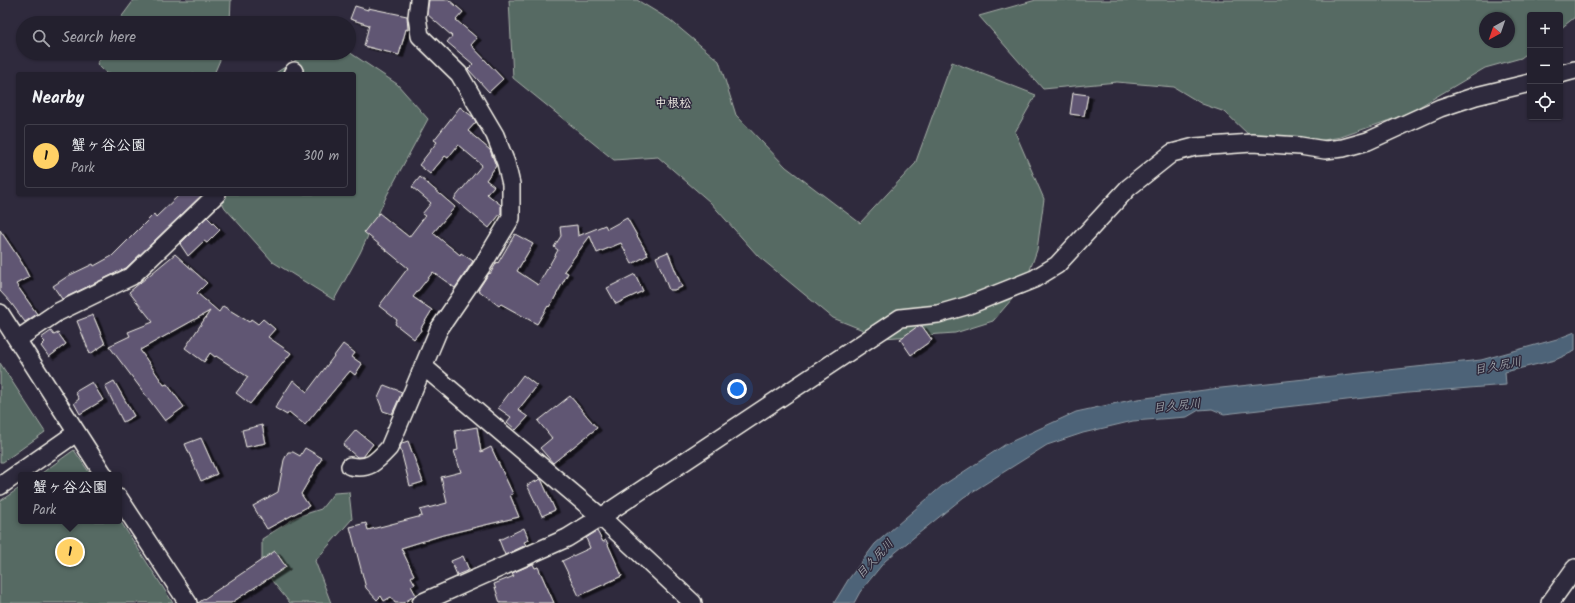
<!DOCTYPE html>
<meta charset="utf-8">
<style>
body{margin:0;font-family:Kalam,"Klee One",sans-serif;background:#2b2836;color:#f1f3f6}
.controls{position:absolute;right:12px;top:12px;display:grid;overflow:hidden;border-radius:4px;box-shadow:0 1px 3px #0004}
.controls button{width:36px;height:36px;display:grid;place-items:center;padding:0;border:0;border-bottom:1px solid #403e4a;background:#23202e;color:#f1f3f6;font:20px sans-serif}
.compass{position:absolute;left:1479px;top:12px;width:36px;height:36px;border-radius:50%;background:#23202e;box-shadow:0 1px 3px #0004;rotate:220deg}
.you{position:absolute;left:737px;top:389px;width:14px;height:14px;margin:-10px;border:3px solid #fff;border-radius:50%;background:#1a73e8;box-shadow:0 0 0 6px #1a73e833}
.badge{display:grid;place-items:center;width:26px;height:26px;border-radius:50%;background:#ffd166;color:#111;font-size:13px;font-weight:700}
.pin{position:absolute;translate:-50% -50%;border:2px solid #fff;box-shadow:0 1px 4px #0006}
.popup{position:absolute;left:18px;top:472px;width:104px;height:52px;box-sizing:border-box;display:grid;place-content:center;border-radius:4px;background:#23202e;filter:drop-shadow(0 1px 3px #0005);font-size:13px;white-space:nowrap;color:#a3a3aa}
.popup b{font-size:15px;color:#f1f3f6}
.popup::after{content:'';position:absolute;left:50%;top:100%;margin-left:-8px;border:8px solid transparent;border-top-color:#23202e}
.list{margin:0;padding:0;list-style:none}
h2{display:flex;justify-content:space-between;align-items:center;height:52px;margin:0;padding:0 16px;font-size:17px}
h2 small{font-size:13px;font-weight:400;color:#a3a3aa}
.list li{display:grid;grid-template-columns:26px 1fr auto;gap:12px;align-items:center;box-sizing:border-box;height:64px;margin:0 8px 8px;padding:0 8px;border:1px solid #403e4a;border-radius:4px}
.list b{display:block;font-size:15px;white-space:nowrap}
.list p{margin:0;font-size:13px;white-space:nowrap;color:#a3a3aa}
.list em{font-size:13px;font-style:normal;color:#a3a3aa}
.icon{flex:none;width:22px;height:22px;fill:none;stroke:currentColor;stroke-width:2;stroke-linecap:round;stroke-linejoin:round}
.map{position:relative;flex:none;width:1575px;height:603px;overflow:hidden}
.search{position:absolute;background:#23202e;box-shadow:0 1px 3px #0004;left:16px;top:16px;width:340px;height:44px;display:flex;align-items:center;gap:10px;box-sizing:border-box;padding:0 14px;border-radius:22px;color:#a3a3aa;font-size:15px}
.panel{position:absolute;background:#23202e;box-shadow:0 1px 3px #0004;left:16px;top:72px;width:340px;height:124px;border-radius:4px}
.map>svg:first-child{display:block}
.green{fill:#566a64;stroke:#a5aea6;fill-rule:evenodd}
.water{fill:#4d6378;stroke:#909ca5}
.building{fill:#605673;stroke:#f4f1e8;filter:url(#shadow)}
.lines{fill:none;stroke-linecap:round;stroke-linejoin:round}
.minor-casing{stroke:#f4f1e8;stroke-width:20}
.minor{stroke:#2f2a3d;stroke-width:17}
.labels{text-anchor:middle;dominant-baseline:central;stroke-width:3;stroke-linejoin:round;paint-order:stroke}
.neighbourhood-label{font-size:12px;font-weight:bold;fill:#f4f1e8;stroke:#2f2a3d}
.water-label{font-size:12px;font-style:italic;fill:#b1b8bb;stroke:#2f2a3d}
</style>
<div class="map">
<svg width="1575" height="603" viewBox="0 0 1575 603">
<defs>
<filter id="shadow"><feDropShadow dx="4.5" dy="2.5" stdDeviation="0" flood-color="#0009"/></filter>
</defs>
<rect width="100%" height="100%" fill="#2f2a3d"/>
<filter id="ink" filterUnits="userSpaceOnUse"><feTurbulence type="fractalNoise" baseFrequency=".025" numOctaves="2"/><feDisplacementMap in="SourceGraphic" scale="8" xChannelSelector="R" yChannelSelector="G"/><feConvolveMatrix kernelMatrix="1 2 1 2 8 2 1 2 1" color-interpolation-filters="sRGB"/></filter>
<g filter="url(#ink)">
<g class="green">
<polygon points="134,0 231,0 230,23 117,23"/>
<polygon points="509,0 637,0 670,20 719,61 736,115 786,167 860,223 915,164 952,62 1036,95 1015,132 1044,199 1037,250 1025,284 993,321 955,333 883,338 833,318 758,256 710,202 658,157 614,160 513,78"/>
<path d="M1036 0H1575V17L1560 29V15H1530V51L1521 58 1485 68 1407 114 1341 137 1294 145 1252 138 1225 112 1202 104 1174 87 1117 82 1043 89 979 16ZM1485 18H1509V42H1485Z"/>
<polygon points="349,52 397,84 428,119 387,195 360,253 334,300 273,262 225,208 217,194 354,194 354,74 274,74 307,53"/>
<polygon points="103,53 223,53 214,74 107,74 97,64"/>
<polygon points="0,363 45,432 3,462 0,462"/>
<polygon points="74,450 91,475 39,475"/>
<polygon points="21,487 21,521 119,521 119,519 173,603 0,603 0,501"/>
<polygon points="349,492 352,519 315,561 331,603 290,603 272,581 262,560 262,539 296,517 321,509 334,493"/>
</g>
<polygon class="water" points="1575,332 1575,351 1555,360 1505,372 1506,385 1408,393 1224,414 1212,409 1199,410 1187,417 1133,421 1083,433 1047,445 964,497 913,538 885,561 860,592 854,603 834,603 848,580 875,544 942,486 1006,444 1076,412 1131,400 1212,389 1481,360 1557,339"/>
<g class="building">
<polygon points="429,0 449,0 463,12 456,20 477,38 471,45 503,79 489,92 468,69 473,64 447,42 452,36 427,14"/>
<polygon points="355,6 368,10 368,8 407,16 408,30 406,29 399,55 364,46 369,25 350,19"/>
<polygon points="1073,93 1088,95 1084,116 1070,114"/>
<polygon points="460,107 473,117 476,122 468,131 490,150 496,166 486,180 494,186 487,194 501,205 501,213 489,228 454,199 482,165 458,145 448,158 445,156 430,174 419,165 437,142 434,140"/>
<polygon points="420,177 455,207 433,233 460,255 461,253 473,261 455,288 433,272 413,297 432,310 421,328 422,329 414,339 395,324 397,320 379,306 408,268 364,232 379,213 409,237 425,216 422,214 431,203 412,187"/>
<polygon points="180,194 203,194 126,268 62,299 53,286 68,276 93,264 94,266 112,256 154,214 156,217"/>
<polygon points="207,217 220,230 207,243 204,241 188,256 180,244"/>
<polygon points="627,218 648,255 632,264 621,243 597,253 590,236 564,271 568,273 553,301 549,307 548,306 537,324 501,304 499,306 478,290 489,273 490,274 497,262 498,263 515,234 533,244 517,271 538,285 558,250 554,247 561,236 560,227 577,225 578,236 605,225 607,229"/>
<polygon points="0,230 22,263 29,277 16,284 37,314 25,322 11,303 0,291"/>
<polygon points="668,252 682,287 674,290 669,290 656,257"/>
<polygon points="175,254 207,283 197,293 219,312 223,306 249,322 251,319 258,324 263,319 275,329 268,337 291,353 250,404 236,393 248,377 216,356 215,357 210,353 204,362 185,348 210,311 140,350 164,385 167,384 184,407 165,421 109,346 130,336 128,332 153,322 129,292"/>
<polygon points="635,274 643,291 616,304 607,288"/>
<polygon points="93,315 105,344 90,354 77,321"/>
<polygon points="918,326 922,326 932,340 911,355 900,339"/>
<polygon points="51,331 54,335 58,333 66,344 49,357 41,346 45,342 41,338"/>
<polygon points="343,344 355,353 352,357 362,364 355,375 350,371 305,425 289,412 287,415 275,408 293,380 307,392"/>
<polygon points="523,375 537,386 518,410 528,417 516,430 507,422 511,417 498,408"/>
<polygon points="114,381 134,416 123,422 105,386"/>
<polygon points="92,382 103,400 80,414 74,403 79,399 75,392"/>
<polygon points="384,385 402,392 392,414 383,411 378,398"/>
<polygon points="570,396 597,428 553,463 540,448 552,438 538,421"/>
<polygon points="262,425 266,443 246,447 242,430"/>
<polygon points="477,427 481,452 491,447 513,494 510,495 519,517 443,535 401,548 414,575 411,577 415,584 411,586 416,595 403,603 395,603 391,597 384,601 381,596 377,600 366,588 350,527 366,523 368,530 422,516 420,510 447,503 441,477 461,472 454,451 458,450 455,431"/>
<polygon points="356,430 373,444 363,457 357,457 343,445"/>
<polygon points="201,438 217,474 201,481 185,444"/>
<polygon points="408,441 423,482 410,486 400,447 402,443"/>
<polygon points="305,448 322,458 301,494 309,506 267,529 253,506 278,492 284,460 288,452 293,452 300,456"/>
<polygon points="541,479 555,510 542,516 527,485"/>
<polygon points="524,528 529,540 524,542 526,545 505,555 499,540"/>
<polygon points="597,531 603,542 606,540 622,576 579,596 562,561 590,548 586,538"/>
<polygon points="275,551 286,567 231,603 198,603"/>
<polygon points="463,556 469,570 457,575 451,561"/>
<polygon points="533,564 535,568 538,567 554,603 500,603 494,584 514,576 512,573"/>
</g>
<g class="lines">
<defs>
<g id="minor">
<polyline points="292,74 294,71"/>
<polyline points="1560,74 1575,70"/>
<polyline points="0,313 104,475"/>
<polyline points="18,339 56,313 132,276 217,194"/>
<polyline points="423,366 601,517 693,603"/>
<path d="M350 466C369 470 376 462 389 448L439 329 482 266 511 218V184L506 163 495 135 459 74 420 36 417 17 419 0"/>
<polyline points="0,486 76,433"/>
<polyline points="119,498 188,603"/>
<polyline points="421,603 567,538 601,517 900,318 938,314 969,305 1034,279 1057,265 1128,188 1172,153 1195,147 1252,143 1300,146 1325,150 1343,148 1368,141 1440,108 1476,96 1530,83"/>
<polyline points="1550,603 1575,568"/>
</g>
</defs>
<use href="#minor" class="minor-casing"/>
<use href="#minor" class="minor"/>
</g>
</g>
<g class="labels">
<g class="neighbourhood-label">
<text x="673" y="103">中根松</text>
</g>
<g class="water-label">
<text transform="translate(1498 366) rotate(-11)">目久尻川</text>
<text transform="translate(1177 406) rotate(-6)">目久尻川</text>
<text transform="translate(875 559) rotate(-47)">目久尻川</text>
</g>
</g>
</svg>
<div class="controls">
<button>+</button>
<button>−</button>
<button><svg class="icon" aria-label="locate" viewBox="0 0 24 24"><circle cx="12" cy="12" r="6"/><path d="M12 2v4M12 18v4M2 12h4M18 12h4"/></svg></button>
</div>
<svg class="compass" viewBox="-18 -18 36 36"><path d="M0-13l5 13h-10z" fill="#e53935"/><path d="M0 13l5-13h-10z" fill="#a3a3aa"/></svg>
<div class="you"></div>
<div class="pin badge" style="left:70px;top:552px">1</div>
<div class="popup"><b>蟹ヶ谷公園</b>Park</div>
<div class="search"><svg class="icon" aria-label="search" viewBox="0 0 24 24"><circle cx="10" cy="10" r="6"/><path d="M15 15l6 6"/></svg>Search here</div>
<section class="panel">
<h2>Nearby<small></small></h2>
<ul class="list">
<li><span class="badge">1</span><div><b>蟹ヶ谷公園</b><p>Park</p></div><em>300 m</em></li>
</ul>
</section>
</div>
